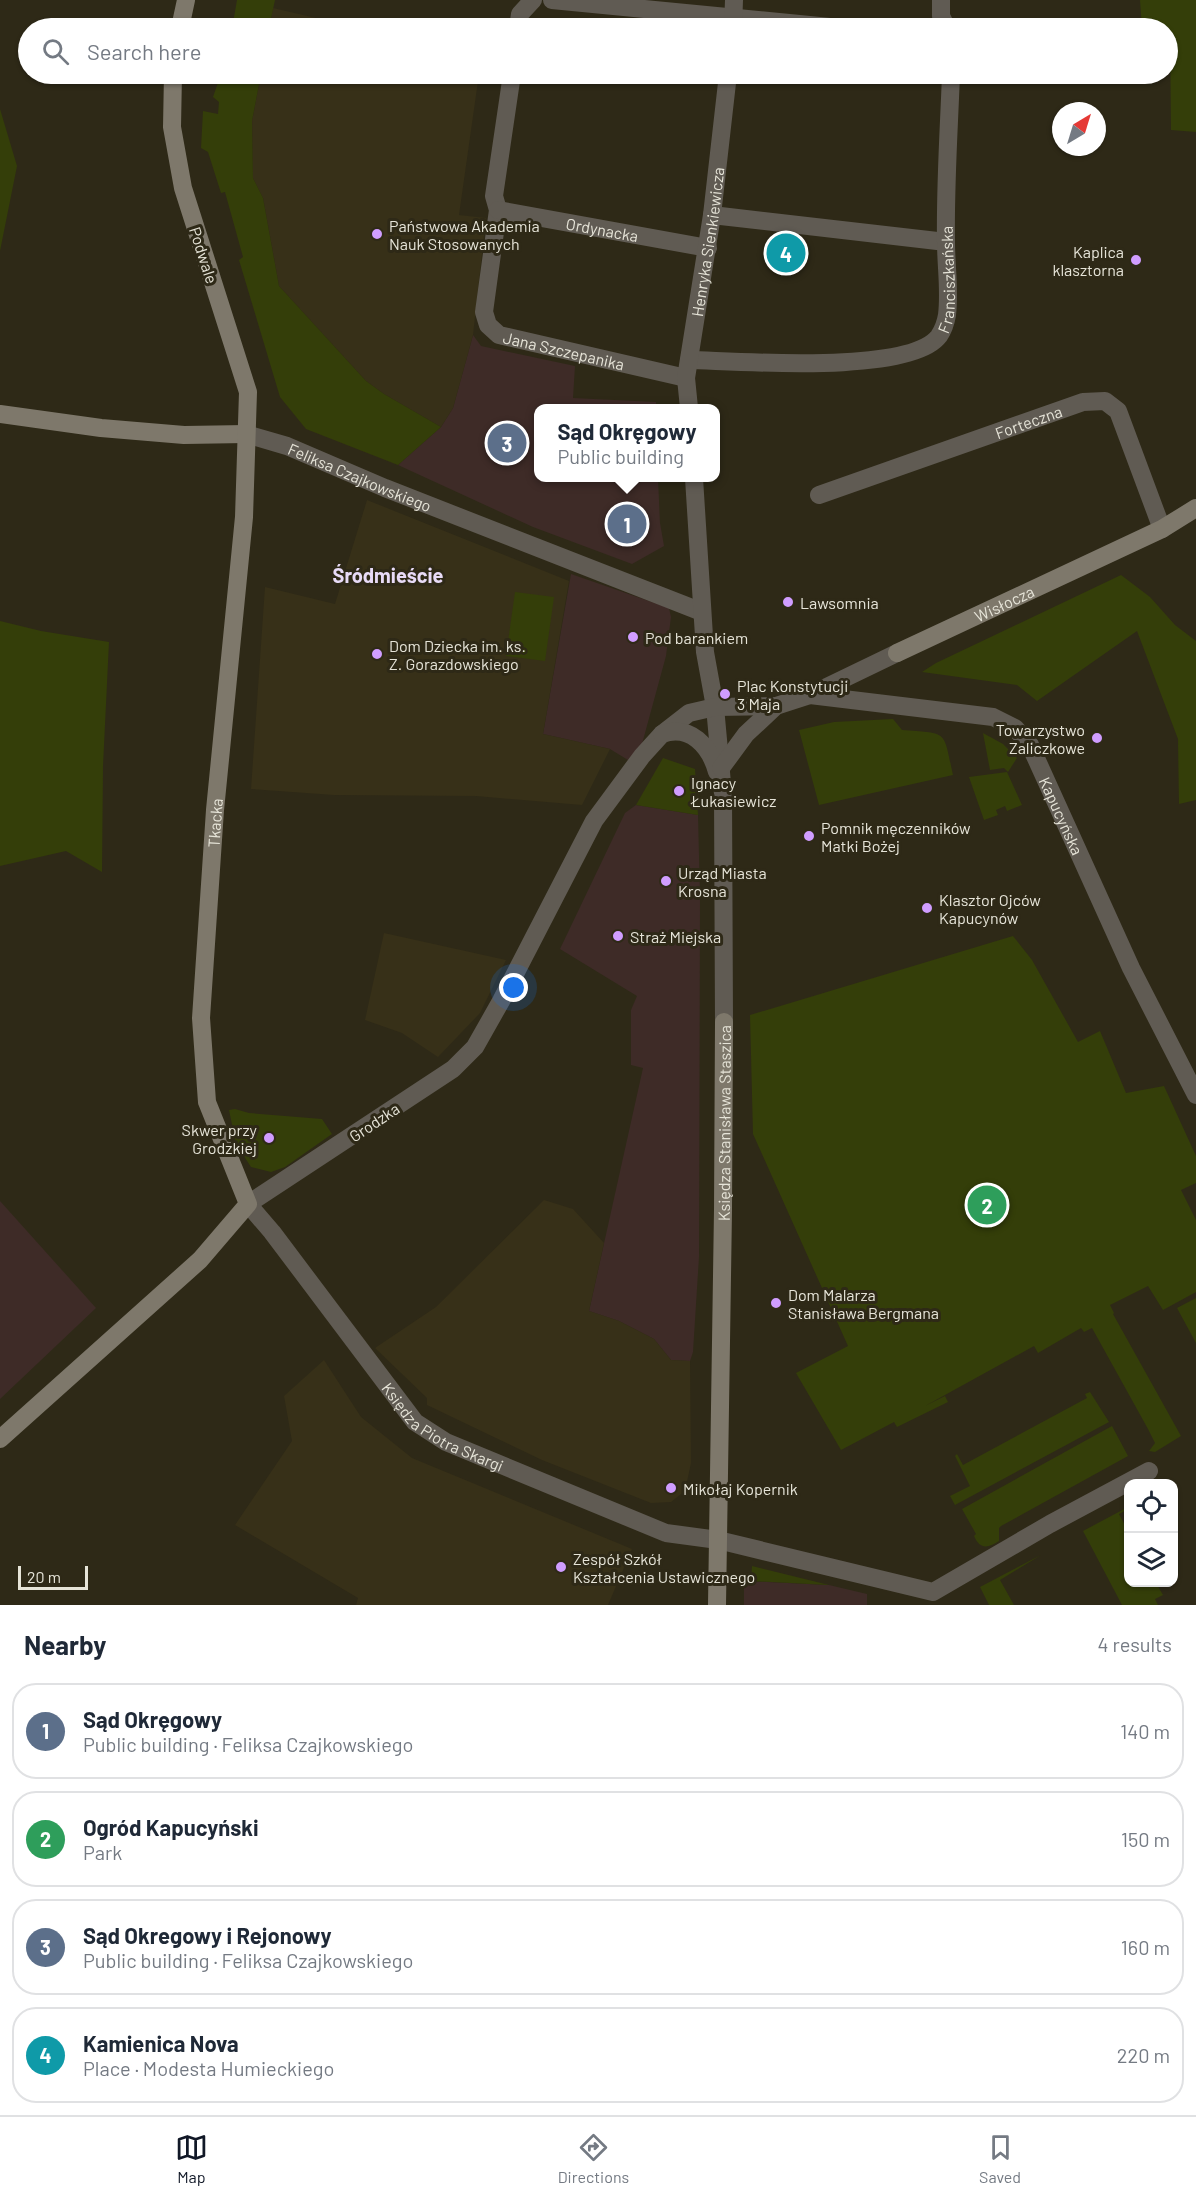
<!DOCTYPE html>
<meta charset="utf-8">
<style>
body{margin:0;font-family:Barlow,sans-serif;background:#f2f2f3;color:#1f2937}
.controls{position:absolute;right:18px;bottom:18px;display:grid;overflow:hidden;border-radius:12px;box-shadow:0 2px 4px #0004}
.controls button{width:54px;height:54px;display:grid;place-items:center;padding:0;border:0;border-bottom:2px solid #e0e1e3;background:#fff;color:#1f2937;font:30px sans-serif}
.compass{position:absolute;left:1052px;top:102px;width:54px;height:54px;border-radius:50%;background:#fff;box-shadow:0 2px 4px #0004;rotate:38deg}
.scale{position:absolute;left:18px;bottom:15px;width:70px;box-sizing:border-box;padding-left:6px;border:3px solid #e6e4d8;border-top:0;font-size:16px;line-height:21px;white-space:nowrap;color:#e6e4d8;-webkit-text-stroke:4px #2e2917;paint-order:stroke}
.you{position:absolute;left:514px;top:988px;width:21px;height:21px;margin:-15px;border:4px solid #fff;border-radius:50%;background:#1a73e8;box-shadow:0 0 0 9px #1a73e833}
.badge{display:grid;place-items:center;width:39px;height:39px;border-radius:50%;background:#111827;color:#fff;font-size:20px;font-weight:700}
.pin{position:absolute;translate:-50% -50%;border:3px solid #fff;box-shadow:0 2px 6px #0006}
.popup{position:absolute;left:534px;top:404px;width:186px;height:78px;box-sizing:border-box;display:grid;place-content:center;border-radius:12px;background:#fff;filter:drop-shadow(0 2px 4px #0005);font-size:20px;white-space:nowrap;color:#747a83}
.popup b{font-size:22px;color:#1f2937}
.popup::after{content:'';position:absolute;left:50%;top:100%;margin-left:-12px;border:12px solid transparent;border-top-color:#fff}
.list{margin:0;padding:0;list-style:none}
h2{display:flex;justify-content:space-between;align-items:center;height:78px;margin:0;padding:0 24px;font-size:26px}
h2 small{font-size:20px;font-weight:400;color:#747a83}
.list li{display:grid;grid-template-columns:39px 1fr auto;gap:18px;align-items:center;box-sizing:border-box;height:96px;margin:0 12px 12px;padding:0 12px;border:2px solid #e0e1e3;border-radius:24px}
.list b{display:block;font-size:22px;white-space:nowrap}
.list p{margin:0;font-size:20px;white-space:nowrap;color:#747a83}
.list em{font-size:20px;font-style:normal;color:#747a83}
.icon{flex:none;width:33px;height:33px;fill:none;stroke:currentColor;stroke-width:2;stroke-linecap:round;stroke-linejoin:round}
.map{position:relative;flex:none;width:1196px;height:1605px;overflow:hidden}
.search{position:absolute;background:#fff;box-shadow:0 2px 4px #0004;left:18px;right:18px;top:18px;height:66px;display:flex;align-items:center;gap:15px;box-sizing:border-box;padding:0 21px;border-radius:33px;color:#747a83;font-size:22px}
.sheet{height:510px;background:#fff}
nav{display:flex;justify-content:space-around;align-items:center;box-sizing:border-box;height:84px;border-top:2px solid #e0e1e3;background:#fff;font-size:16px;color:#747a83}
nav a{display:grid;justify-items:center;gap:3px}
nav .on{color:#111827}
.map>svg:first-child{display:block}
.commercial{fill:#3e2b27}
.built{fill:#373018}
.green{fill:#343e09}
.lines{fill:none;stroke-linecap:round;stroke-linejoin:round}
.street{stroke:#605b53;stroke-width:18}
.secondary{stroke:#7e786b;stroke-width:18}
.poi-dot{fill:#d09dff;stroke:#2e2917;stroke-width:2}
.labels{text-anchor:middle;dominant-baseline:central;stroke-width:6;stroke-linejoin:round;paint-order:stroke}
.poi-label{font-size:16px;fill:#e6e4d8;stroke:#2e2917;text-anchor:start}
.street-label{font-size:16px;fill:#e6e4d8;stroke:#2e2917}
.quarter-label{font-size:20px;font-weight:bold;fill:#e8dbf7;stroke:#2e2917}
</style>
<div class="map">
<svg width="1196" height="1605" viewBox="0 0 1196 1605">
<rect width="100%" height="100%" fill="#2e2917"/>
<g class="commercial">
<polygon points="473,335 481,346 575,366 573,398 656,402 656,408 538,408 538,478 658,478 660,523 664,546 632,564 533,527 398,465 441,427 453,408"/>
<polygon points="571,574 669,608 671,617 666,656 642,744 628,760 610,749 543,734"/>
<polygon points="636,805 698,815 700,896 699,1257 693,1352 690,1361 671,1360 654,1339 619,1321 589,1311 643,1068 631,1065 631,1010 637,996 560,949 625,813"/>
<polygon points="0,1201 96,1308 0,1399"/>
<polygon points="744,1581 829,1585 867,1594 867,1605 744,1605"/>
</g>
<g class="built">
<polygon points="273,8 359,28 269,28"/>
<polygon points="261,74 479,74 459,215 486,218 473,335 453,408 441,427 384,394 366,381 279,286 263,198 253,178 252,121"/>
<polygon points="367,500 569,581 543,734 610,749 582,805 476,796 334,795 251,789 265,587 335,604"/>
<polygon points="384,933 506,960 480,1013 438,1057 402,1033 365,1020"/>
<polygon points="544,1200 573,1209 604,1243 589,1311 619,1321 654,1339 671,1360 690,1361 691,1463 685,1491 671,1502 651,1503 542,1460 427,1405 427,1398 375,1348 436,1307"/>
<polygon points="324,1360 361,1417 412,1458 632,1549 608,1605 356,1605 358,1598 235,1525 292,1441 284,1396"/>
</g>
<g class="green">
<polygon points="237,0 275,0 269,28 250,28 250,26 233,23"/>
<polygon points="1140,0 1196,0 1196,132 1171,130 1170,31 1168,31 1168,28 1142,28"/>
<polygon points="221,74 261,74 252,121 253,178 263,198 279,286 366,381 384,394 441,427 398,465 306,429 280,397 239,260 243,257 225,192 221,193 208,152 201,148 203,111 218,114 219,102 213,97"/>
<polygon points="0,109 17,166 0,251"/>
<polygon points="1121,575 1150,597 1175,625 1196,641 1196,800 1179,804 1178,739 1137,631 1037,701 1017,685 922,672 936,663"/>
<polygon points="515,592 554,597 545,661 506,656"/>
<polygon points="0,621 41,631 109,642 103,766 102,872 66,851 0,866"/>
<path d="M893 719 902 730C949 734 943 729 953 775L819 805 799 730 834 722Z"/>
<polygon points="983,733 1003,744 1017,758 1008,772 1004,768 990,770"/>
<polygon points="663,758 695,769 698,815 636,805"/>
<polygon points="1007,772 1022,805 1007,811 1005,806 996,810 998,815 984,820 969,777"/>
<polygon points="1013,936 1032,960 1078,1042 1100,1031 1126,1093 1164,1086 1196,1156 1196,1183 1181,1190 1196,1220 1196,1292 1163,1310 1148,1286 1110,1305 1114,1313 1113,1314 1181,1436 1155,1452 1149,1451 1155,1443 1148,1429 1092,1328 1084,1332 1081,1328 1038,1353 1034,1346 925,1406 945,1396 948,1402 897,1427 894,1422 841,1450 796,1373 848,1346 753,1134 750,1015"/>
<polygon points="235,1109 249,1113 322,1119 332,1134 285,1167 271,1172 251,1167 236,1144 229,1110"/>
<polygon points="1196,1298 1196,1343 1177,1308"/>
<polygon points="1090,1392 1109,1422 955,1505 950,1496 970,1486 955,1456 957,1454 963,1465 1087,1398 1085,1394"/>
<path d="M1112 1426 1128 1456 1001 1526 999 1528V1541C988 1548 980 1550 974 1536L976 1534 962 1509Z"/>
<polygon points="1128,1507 1128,1509 1119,1514 1128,1531 1128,1582 1156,1583 1163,1595 1155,1599 1158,1605 1122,1605 1083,1531"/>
<polygon points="1041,1555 1000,1580 1014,1605 989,1605 980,1587"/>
<polygon points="752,1566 756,1567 829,1585 751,1581"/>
</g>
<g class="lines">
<g class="street">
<polyline points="552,0 840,28"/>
<polyline points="941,0 941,16 947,28"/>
<polyline points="518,28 520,14 533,0"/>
<polyline points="733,28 734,0"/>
<path id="s1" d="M512 74 494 196 498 210 484 312 488 325 499 335 686 378"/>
<path id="s2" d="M498 210 708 248"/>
<polyline points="712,215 946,242"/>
<path id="s3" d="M689 360C737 361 910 375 939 336 943 330 946 321 947 315 950 290 946 267 946 242 945 186 949 129 951 74"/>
<path id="s4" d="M689 408 686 378 712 215 728 74"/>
<path id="s5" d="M246 434 287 446 385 488 702 612"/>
<polyline points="694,478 705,652 715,707 723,794 724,1022"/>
<path id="s6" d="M819 495 1083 402 1105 401 1118 411 1162 529"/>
<path id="s7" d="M897 653 810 695 776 706 715 707 689 713 662 734 642 756 594 821 501 1001 475 1047 453 1069 248 1204 272 1232 415 1422 446 1442 666 1533 718 1540 933 1592 1050 1524 1149 1471"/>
<path id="s8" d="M810 695 993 717 1015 728 1030 745 1131 968 1196 1095"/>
<path d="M662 734C690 724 710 746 717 772"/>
<polyline points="721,768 746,734 776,706"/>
</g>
<g class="secondary">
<polyline points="180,28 186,0"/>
<polyline points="0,414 101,428 184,435 246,434"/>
<path id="s9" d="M897 653 1162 529 1196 508"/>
<path id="s10" d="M0 1439 200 1260 248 1204 207 1102 201 1018 215 810 244 517 248 392 183 188 172 127 173 74"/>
<path id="s11" d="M717 1605 723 1210 724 1022"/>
</g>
</g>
<g class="poi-dot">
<circle cx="377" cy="234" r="6"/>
<circle cx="1136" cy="260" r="6"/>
<circle cx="788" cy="602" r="6"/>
<circle cx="633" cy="637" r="6"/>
<circle cx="377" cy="654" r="6"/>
<circle cx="725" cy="694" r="6"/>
<circle cx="1097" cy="738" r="6"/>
<circle cx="679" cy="791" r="6"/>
<circle cx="809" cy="836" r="6"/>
<circle cx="666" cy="881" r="6"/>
<circle cx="927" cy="908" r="6"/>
<circle cx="618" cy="936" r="6"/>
<circle cx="269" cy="1138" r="6"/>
<circle cx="776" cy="1303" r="6"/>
<circle cx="671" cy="1488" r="6"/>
<circle cx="561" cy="1567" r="6"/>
</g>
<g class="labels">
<g class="poi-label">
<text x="389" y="225">Państwowa Akademia<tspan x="389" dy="18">Nauk Stosowanych</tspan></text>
<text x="1124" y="251" text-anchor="end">Kaplica<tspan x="1124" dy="18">klasztorna</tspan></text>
<text x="800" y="602">Lawsomnia</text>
<text x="645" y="637">Pod barankiem</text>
<text x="389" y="645">Dom Dziecka im. ks.<tspan x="389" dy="18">Z. Gorazdowskiego</tspan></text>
<text x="737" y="685">Plac Konstytucji<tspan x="737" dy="18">3 Maja</tspan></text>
<text x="1085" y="729" text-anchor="end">Towarzystwo<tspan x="1085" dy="18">Zaliczkowe</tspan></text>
<text x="691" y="782">Ignacy<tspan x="691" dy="18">Łukasiewicz</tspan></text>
<text x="821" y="827">Pomnik męczenników<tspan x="821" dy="18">Matki Bożej</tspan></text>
<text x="678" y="872">Urząd Miasta<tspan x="678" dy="18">Krosna</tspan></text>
<text x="939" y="899">Klasztor Ojców<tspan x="939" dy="18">Kapucynów</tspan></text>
<text x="630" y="936">Straż Miejska</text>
<text x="257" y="1129" text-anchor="end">Skwer przy<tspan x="257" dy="18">Grodzkiej</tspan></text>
<text x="788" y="1294">Dom Malarza<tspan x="788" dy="18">Stanisława Bergmana</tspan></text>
<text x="683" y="1488">Mikołaj Kopernik</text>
<text x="573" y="1558">Zespół Szkół<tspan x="573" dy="18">Kształcenia Ustawicznego</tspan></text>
</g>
<g class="street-label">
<text stroke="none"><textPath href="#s2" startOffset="106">Ordynacka</textPath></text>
<text stroke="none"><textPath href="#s4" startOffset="168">Henryka Sienkiewicza</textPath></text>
<text transform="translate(204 255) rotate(72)">Podwale</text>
<text stroke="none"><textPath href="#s3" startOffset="314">Franciszkańska</textPath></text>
<text stroke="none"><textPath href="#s1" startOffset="336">Jana Szczepanika</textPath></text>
<text stroke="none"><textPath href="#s6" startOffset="222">Forteczna</textPath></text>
<text stroke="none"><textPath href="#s5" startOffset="122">Feliksa Czajkowskiego</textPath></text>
<text stroke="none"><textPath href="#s9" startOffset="118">Wisłocza</textPath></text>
<text stroke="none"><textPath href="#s8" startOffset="309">Kapucyńska</textPath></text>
<text stroke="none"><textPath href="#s10" startOffset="732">Tkacka</textPath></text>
<text transform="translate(374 1122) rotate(-34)">Grodzka</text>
<text stroke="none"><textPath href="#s11" startOffset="482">Księdza Stanisława Staszica</textPath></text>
<text stroke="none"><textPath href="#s7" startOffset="1197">Księdza Piotra Skargi</textPath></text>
</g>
<g class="quarter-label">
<text x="388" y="575">Śródmieście</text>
</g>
</g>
</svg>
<div class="controls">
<button><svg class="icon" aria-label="locate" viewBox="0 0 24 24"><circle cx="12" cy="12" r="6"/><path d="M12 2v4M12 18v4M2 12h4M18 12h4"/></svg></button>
<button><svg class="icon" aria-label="layers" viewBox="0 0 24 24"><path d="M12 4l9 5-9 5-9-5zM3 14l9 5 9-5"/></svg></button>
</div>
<svg class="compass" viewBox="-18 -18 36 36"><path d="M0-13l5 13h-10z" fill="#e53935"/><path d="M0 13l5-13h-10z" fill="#747a83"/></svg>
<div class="scale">20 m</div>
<div class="you"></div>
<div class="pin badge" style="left:627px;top:524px;background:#5c6f8a">1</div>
<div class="popup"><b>Sąd Okręgowy</b>Public building</div>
<div class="pin badge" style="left:987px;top:1205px;background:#2e9e5b">2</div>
<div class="pin badge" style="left:507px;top:443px;background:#5c6f8a">3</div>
<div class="pin badge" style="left:786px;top:253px;background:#0f9aa8">4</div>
<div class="search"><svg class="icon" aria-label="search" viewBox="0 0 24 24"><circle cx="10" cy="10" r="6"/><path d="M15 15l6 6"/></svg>Search here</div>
</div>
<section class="sheet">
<h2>Nearby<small>4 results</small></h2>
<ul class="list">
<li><span class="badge" style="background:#5c6f8a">1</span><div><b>Sąd Okręgowy</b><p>Public building · Feliksa Czajkowskiego</p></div><em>140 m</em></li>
<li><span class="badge" style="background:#2e9e5b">2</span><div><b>Ogród Kapucyński</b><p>Park</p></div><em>150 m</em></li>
<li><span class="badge" style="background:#5c6f8a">3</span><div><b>Sąd Okregowy i Rejonowy</b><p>Public building · Feliksa Czajkowskiego</p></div><em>160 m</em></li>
<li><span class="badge" style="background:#0f9aa8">4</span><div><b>Kamienica Nova</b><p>Place · Modesta Humieckiego</p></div><em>220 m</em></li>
</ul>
</section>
<nav>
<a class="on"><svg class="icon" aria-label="map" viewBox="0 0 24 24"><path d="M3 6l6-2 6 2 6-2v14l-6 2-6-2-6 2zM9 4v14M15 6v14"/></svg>Map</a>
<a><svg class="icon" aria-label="directions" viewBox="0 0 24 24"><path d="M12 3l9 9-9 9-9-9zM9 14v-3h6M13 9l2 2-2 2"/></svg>Directions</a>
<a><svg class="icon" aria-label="saved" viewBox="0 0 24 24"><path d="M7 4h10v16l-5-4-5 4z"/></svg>Saved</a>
</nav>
